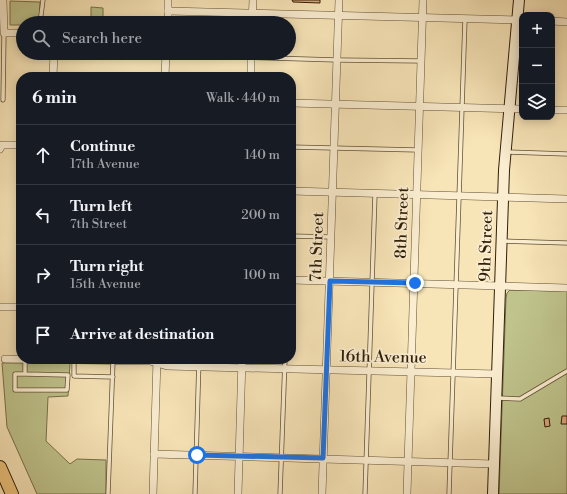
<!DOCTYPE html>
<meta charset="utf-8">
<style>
body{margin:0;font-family:"Libre Bodoni",serif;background:#20242c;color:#f1f3f6}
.controls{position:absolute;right:12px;top:12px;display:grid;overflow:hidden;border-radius:8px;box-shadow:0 2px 10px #0003}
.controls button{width:36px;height:36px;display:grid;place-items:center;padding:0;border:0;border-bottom:1px solid #363941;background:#171b24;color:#f1f3f6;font:20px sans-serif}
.stop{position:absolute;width:12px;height:12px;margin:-9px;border:3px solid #1a73e8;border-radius:50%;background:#fff}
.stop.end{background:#1a73e8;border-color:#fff;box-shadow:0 1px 4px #0008}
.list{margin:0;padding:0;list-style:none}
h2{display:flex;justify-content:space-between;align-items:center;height:52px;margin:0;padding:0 16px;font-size:17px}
h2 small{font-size:13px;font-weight:400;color:#9ea1a6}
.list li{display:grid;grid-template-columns:26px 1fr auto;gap:12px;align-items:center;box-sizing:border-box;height:60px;padding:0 16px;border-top:1px solid #363941}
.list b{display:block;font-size:15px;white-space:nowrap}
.list p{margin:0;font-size:13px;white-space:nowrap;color:#9ea1a6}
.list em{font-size:13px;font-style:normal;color:#9ea1a6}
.icon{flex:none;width:22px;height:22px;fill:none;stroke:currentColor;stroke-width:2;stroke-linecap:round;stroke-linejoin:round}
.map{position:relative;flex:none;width:567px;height:494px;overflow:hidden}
.search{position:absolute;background:#171b24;box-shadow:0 2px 10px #0003;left:16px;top:16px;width:280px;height:44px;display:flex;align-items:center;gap:10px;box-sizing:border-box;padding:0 14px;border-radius:22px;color:#9ea1a6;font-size:15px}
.panel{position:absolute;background:#171b24;box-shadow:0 2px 10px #0003;left:16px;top:72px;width:280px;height:292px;border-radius:16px}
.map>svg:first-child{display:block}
.green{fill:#bfc38c;stroke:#78704a}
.building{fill:#dda67c;stroke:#301e08}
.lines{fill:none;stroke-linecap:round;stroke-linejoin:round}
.lane-casing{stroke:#625034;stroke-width:5}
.street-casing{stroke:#625034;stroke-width:8}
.secondary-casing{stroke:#301e08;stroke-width:12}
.highway-casing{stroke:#301e08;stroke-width:14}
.lane{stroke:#faedd0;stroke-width:3.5}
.street{stroke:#faedd0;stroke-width:7}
.secondary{stroke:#faedd0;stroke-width:10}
.highway{stroke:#ecc27c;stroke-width:12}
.route{stroke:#1a73e8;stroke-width:5}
.labels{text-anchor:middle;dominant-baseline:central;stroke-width:3.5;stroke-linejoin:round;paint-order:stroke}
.street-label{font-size:16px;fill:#301e08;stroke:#faedd0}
</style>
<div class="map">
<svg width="567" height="494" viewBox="0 0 567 494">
<rect width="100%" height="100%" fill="#f7e4b7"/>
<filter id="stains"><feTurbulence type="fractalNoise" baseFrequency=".005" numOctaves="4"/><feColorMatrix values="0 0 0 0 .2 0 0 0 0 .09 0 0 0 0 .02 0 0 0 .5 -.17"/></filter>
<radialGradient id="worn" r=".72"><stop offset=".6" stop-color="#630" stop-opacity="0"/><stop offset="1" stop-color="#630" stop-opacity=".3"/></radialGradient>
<g class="green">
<polygon points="10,1 40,2 39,23 23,23 23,25 10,25"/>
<polygon points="91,7 103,8 103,23 91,23"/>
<polygon points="510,290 567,291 567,494 499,494 506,298 507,293"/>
<polygon points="2,363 70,363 68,396 48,397 46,441 70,464 77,459 106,460 106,494 37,494 7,427"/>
</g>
<g class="building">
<polygon points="292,0 320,0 320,3 293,2"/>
<polygon points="562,416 567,416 567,424 561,424"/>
<polygon points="549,418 550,426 545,427 544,419"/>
</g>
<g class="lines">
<defs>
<g id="lane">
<polyline points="40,23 43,0"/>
<polyline points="166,55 337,60 422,61"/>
<polyline points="3,100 4,33"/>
<polyline points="291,147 418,150"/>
<polyline points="506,152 567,154"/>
<polyline points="291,236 331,237"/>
<polyline points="502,241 567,243"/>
<polyline points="74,360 74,376 113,377"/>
<polyline points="25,374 15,374 15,390 67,390 68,375 25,374 25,359"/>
<polyline points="497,398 520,399 567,371"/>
<polyline points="108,494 113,361"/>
<polyline points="195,494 199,359"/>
<polyline points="280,494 285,359"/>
<polyline points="365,494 375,194"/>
<polyline points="449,494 465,19"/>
</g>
<g id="street">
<polyline points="3,0 4,33 23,33"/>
<polyline points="168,11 522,20"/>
<polyline points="552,21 567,22"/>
<polyline points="168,23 168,0"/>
<polyline points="252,23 253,0"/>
<polyline points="53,77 54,53"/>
<polyline points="165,77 166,53"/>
<polyline points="251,77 251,53"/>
<polyline points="291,103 522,109"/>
<polyline points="552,110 567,110"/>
<polyline points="0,149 2,145 21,145"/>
<polyline points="291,191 567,199"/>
<polyline points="291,280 567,288"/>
<polyline points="0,307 21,307"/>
<polyline points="5,359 150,361 167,366 497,374"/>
<polyline points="154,454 494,464"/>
<polyline points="153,494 157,359"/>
<polyline points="238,494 242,359"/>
<polyline points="322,494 339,0"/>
<polyline points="407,494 423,0"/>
</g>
<polyline id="secondary" points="493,494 504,170 519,0"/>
<polyline id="highway" points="0,467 12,494"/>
</defs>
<use href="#lane" class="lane-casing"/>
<use href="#street" class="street-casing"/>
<use href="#secondary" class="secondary-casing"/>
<use href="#highway" class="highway-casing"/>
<use href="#lane" class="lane"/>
<use href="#street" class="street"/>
<use href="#secondary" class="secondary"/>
<use href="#highway" class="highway"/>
</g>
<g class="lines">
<polyline class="route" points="197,455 323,458 330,281 415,283"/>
</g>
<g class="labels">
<g class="street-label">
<text transform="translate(402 223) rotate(-88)">8th Street</text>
<text transform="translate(486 246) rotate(-88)">9th Street</text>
<text transform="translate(317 247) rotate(-88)">7th Street</text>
<text transform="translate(383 357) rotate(1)">16th Avenue</text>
</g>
</g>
<rect width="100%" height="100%" filter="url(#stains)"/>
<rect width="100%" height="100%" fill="url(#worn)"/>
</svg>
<div class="controls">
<button>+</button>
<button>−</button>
<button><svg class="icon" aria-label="layers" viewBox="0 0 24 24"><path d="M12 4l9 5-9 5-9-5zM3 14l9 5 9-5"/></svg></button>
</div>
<div class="stop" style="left:197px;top:455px"></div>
<div class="stop end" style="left:415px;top:283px"></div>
<div class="search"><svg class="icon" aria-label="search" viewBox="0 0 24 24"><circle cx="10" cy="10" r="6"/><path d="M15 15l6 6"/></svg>Search here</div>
<section class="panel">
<h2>6 min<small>Walk · 440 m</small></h2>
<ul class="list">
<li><svg class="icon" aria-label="ahead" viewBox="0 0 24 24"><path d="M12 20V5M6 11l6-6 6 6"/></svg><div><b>Continue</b><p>17th Avenue</p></div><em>140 m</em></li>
<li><svg class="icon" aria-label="left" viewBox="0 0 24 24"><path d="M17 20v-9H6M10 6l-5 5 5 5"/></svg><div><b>Turn left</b><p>7th Street</p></div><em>200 m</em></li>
<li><svg class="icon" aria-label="right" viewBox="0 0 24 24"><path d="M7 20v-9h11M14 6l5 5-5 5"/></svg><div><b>Turn right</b><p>15th Avenue</p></div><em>100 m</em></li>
<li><svg class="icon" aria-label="arrive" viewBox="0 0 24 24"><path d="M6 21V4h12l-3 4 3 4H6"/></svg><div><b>Arrive at destination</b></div></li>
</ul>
</section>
</div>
